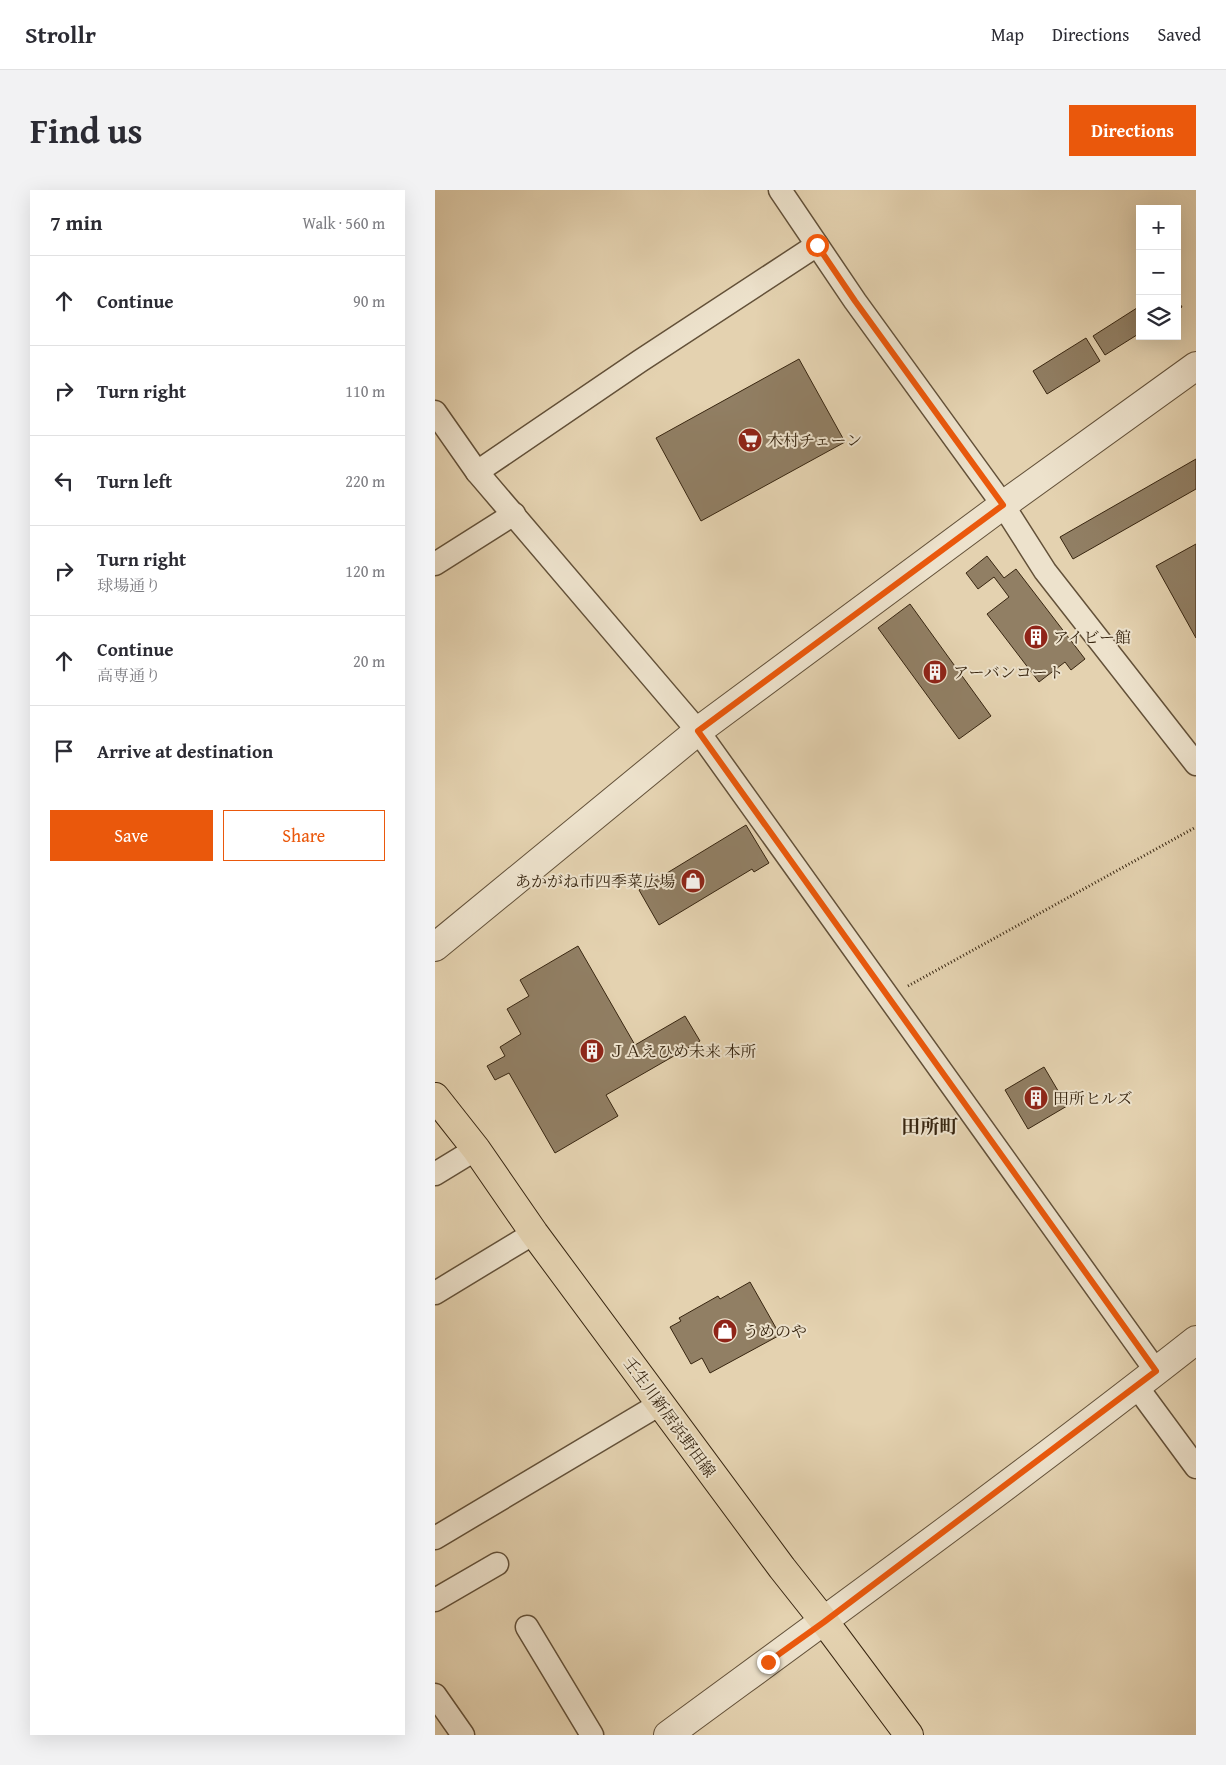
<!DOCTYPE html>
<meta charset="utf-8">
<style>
body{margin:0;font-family:"Gentium Book Plus","Noto Serif JP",serif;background:#f2f2f3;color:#2b2b33}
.controls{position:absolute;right:15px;top:15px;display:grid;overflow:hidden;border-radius:0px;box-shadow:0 5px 20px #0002}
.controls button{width:45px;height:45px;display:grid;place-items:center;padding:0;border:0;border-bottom:1px solid #e1e1e2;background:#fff;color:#2b2b33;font:25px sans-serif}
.stop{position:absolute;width:15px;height:15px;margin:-11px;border:4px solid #ea580c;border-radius:50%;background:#fff}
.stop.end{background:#ea580c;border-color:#fff;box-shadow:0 1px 5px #0008}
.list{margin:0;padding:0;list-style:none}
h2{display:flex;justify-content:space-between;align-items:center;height:65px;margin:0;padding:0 20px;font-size:21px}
h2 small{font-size:16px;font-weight:400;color:#7c7c81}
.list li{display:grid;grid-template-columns:32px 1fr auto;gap:15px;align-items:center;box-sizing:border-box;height:90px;padding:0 20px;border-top:1px solid #e1e1e2}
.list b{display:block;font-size:19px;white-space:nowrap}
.list p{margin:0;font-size:16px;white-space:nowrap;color:#7c7c81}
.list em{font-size:16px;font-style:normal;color:#7c7c81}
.actions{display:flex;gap:10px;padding:15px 20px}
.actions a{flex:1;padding:11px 0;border:1px solid #ea580c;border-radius:0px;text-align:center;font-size:18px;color:#ea580c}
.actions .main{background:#ea580c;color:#fff}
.icon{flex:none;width:28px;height:28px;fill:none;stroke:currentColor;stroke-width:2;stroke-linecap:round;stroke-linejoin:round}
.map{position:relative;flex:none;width:761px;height:1545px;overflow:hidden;border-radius:0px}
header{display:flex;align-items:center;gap:30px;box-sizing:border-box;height:70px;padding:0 25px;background:#fff;border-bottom:1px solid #e1e1e2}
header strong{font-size:24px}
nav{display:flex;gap:28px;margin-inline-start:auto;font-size:18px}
.intro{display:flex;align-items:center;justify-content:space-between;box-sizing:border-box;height:120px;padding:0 30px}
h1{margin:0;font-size:35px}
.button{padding:12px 22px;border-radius:0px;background:#ea580c;color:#fff;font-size:18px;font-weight:700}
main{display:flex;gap:30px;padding:0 30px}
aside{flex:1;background:#fff;border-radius:0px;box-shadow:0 5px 20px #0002}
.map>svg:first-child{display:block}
.building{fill:#917f64;stroke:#382611}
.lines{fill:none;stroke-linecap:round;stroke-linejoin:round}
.minor-casing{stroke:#635139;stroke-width:25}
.tertiary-casing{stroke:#635139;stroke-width:30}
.primary-casing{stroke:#382611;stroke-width:30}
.path{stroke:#382611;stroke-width:3;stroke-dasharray:1 2.5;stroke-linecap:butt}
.minor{stroke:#ede2cc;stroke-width:22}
.tertiary{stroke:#ede2cc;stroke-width:28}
.primary{stroke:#e4d2b0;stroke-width:28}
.route{stroke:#ea580c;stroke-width:6}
.labels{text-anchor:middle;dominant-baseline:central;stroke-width:4;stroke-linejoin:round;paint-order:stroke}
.poi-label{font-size:16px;fill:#382611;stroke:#ede2cc;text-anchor:start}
.street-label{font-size:16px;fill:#382611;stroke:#ede2cc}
.quarter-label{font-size:19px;font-weight:bold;fill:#382611;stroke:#ede2cc}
</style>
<header>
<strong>Strollr</strong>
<nav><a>Map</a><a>Directions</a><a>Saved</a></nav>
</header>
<div class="intro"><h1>Find us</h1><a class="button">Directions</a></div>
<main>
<aside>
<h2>7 min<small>Walk · 560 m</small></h2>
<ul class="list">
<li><svg class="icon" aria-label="ahead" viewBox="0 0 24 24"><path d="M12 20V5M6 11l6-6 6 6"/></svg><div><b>Continue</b></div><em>90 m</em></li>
<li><svg class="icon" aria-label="right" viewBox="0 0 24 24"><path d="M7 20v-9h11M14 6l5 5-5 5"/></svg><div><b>Turn right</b></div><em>110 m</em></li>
<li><svg class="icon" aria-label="left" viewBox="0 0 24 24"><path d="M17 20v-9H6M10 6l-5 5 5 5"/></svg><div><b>Turn left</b></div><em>220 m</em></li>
<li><svg class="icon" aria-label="right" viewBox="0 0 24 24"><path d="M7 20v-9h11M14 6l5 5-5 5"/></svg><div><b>Turn right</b><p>球場通り</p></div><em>120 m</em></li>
<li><svg class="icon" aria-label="ahead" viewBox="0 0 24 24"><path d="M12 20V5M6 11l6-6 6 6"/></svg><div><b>Continue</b><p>高専通り</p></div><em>20 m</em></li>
<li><svg class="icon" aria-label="arrive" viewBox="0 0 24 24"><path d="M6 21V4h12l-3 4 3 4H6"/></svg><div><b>Arrive at destination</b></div></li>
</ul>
<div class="actions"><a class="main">Save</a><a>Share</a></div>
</aside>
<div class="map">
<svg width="761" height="1545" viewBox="0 0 761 1545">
<rect width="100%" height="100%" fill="#e4d2b0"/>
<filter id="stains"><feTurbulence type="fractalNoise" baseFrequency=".004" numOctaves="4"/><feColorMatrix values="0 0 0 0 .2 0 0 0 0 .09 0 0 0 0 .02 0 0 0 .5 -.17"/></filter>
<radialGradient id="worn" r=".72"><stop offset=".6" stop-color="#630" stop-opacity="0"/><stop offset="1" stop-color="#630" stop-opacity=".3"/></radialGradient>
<g class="building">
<polygon points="742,109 747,117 742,120"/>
<polygon points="705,116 705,143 670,165 658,146"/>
<polygon points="651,148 665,171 612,204 598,181"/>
<polygon points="364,169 410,252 266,331 221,248"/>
<polygon points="761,269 761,299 638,369 625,347"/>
<polygon points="761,354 761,448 721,376"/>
<polygon points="552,366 569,388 581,379 650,469 636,480 630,472 604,492 552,424 574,407 559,387 543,399 531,383"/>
<polygon points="475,414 556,526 524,549 443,438"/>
<polygon points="311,635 334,673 319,682 317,679 224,735 204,700"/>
<polygon points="143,756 200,855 250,826 265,851 171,905 183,926 120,963 74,883 60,890 52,876 70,866 65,857 86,844 72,819 94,806 85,790"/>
<polygon points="609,877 632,916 593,939 570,900"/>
<polygon points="315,1092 345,1145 275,1183 267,1168 256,1174 235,1137 246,1131 244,1128 283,1106 285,1109"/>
</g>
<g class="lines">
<defs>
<g id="minor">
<polyline points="345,0 420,111 568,315 610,381 761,574"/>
<polyline points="0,222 42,282 263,541 721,1181"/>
<polyline points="42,282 205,171 382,55"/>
<polyline points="0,374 79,324"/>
<polyline points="0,984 41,959"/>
<polyline points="0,1103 99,1043"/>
<polyline points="702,1197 761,1277"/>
<polyline points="0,1348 225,1214"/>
<polyline points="0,1410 62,1374"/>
<polyline points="92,1437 157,1545"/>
<polyline points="0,1505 28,1545"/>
</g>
<g id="tertiary">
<polyline points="0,757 263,541 568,315 761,176"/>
<path d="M233 1545C410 1415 588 1286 761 1150"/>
</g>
<polyline id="primary" points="0,907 41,959 99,1043 347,1378 389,1431 474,1545"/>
</defs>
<use href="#minor" class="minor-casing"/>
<use href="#tertiary" class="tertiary-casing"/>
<use href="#primary" class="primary-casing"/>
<polyline class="path" points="473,796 761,637"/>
<use href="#minor" class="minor"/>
<use href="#tertiary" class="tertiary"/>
<use href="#primary" class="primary"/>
</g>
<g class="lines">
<polyline class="route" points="333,1472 389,1432 721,1181 263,541 568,315 420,111 382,55"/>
</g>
<defs>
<symbol id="supermarket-disc" viewBox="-11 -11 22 22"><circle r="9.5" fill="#8f2418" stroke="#ede2cc"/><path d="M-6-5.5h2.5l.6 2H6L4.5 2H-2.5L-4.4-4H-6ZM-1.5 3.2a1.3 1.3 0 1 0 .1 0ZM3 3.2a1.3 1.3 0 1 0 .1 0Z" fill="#fff"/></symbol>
<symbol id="building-disc" viewBox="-11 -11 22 22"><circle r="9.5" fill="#8f2418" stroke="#ede2cc"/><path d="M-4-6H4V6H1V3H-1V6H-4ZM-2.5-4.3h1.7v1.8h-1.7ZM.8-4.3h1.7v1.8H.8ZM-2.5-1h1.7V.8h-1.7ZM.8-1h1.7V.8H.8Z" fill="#fff"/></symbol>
<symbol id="shop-disc" viewBox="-11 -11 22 22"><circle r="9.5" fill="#8f2418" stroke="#ede2cc"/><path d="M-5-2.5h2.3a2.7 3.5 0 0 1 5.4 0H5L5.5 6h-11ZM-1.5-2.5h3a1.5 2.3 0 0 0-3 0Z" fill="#fff"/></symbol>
</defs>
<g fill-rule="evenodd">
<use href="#supermarket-disc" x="301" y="236" width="28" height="28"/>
<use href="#building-disc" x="587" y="433" width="28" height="28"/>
<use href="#building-disc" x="486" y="468" width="28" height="28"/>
<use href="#shop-disc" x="244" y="677" width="28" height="28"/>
<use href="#building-disc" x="143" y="847" width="28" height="28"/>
<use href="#building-disc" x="587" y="894" width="28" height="28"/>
<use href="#shop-disc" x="276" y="1127" width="28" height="28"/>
</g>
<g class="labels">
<g class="poi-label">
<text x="332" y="250">木村チェーン</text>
<text x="618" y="447">アイビー館</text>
<text x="518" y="482">アーバンコート</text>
<text x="240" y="691" text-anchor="end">あかがね市四季菜広場</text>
<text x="174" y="861">ＪＡえひめ未来 本所</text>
<text x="618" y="908">田所ヒルズ</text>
<text x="308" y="1141">うめのや</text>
</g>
<g class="street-label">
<text transform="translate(235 1227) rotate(54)">壬生川新居浜野田線</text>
</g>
<g class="quarter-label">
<text x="495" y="936">田所町</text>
</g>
</g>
<rect width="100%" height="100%" filter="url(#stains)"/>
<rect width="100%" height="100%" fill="url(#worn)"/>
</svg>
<div class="controls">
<button>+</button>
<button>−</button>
<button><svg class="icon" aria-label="layers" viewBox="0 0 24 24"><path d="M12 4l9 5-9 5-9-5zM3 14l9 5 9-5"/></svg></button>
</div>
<div class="stop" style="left:382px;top:55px"></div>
<div class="stop end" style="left:333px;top:1472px"></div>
</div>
</main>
